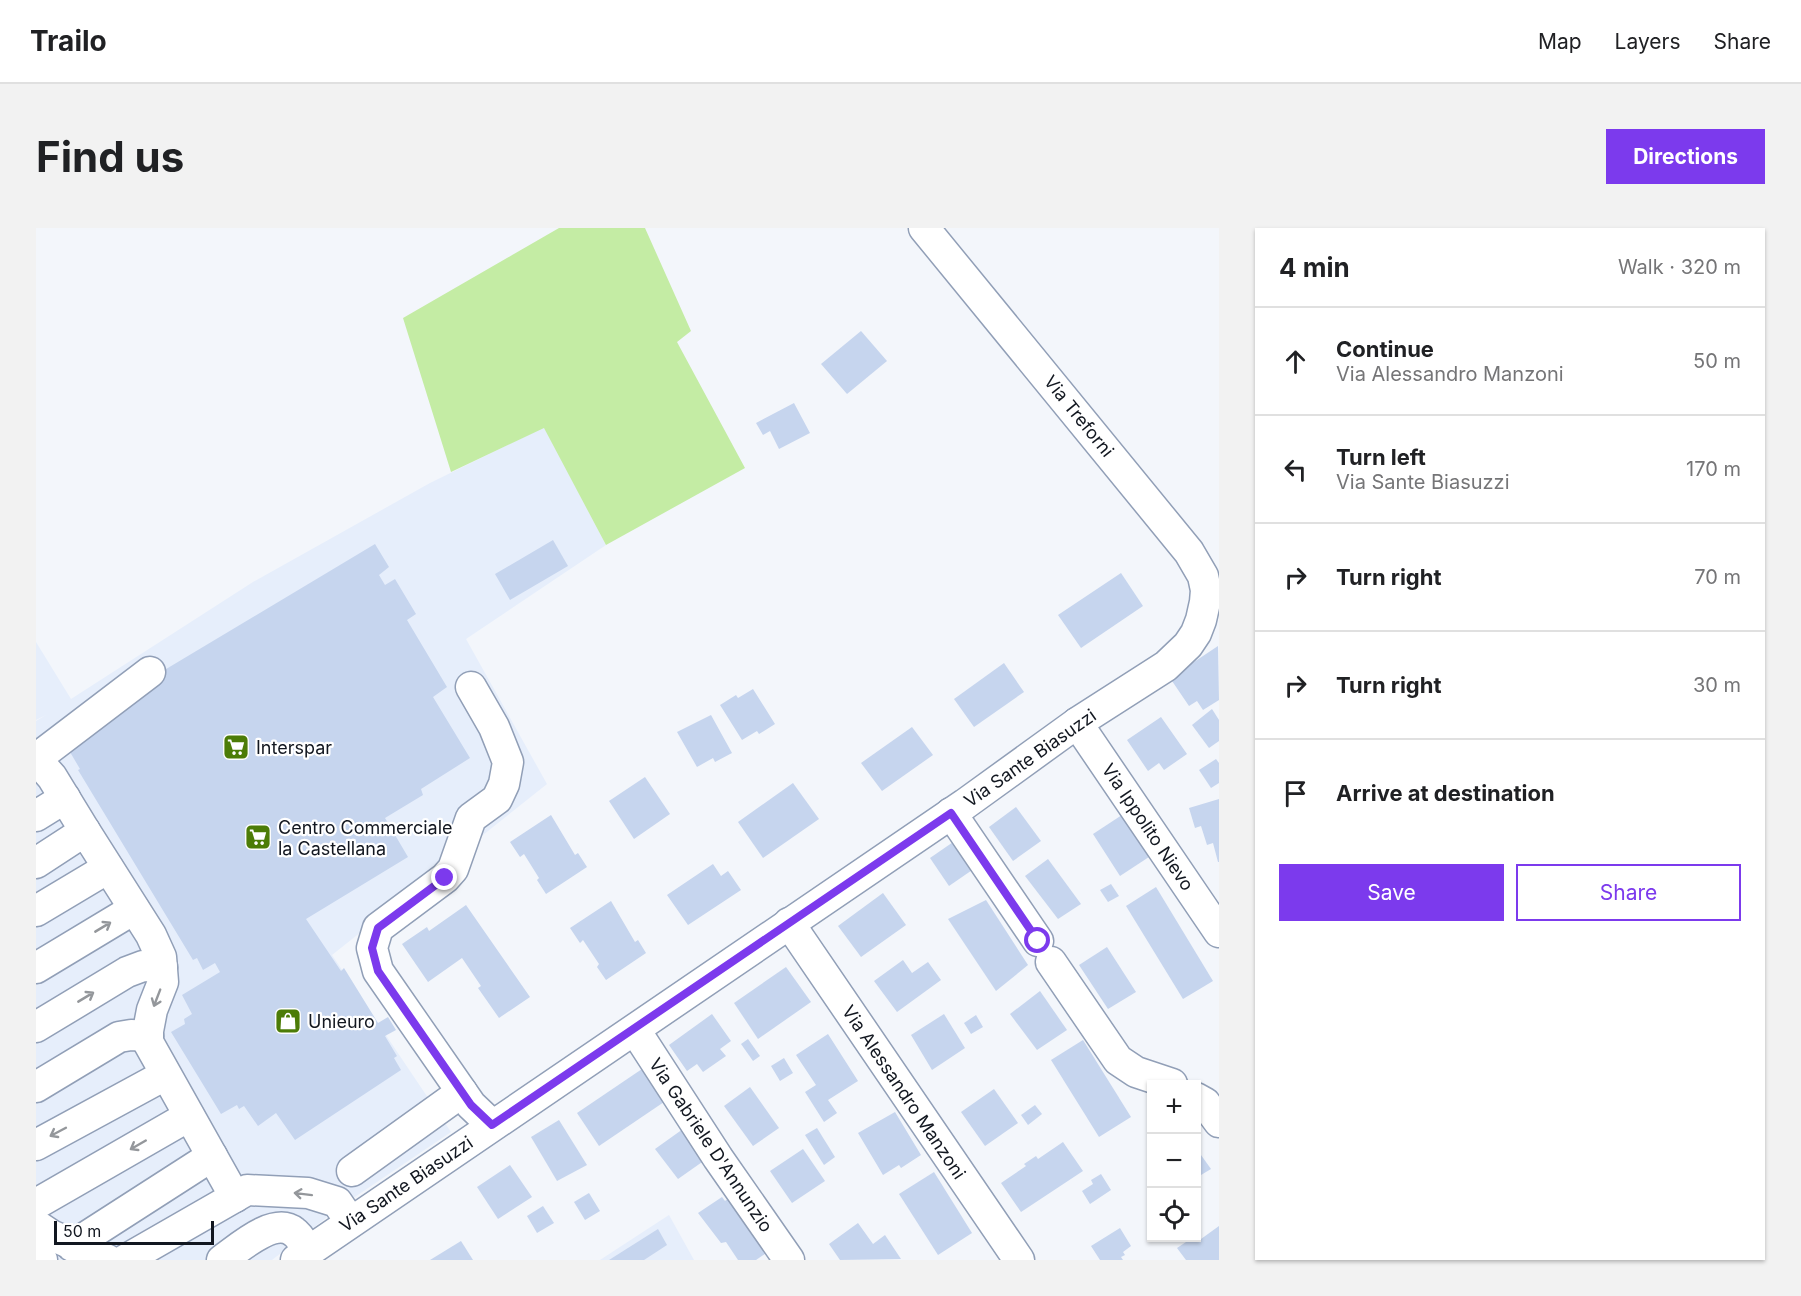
<!DOCTYPE html>
<meta charset="utf-8">
<style>
body{margin:0;font-family:Inter,sans-serif;background:#f2f2f2;color:#202124}
.controls{position:absolute;right:18px;bottom:18px;display:grid;overflow:hidden;border-radius:0px;box-shadow:0 2px 4px #0004}
.controls button{width:54px;height:54px;display:grid;place-items:center;padding:0;border:0;border-bottom:2px solid #e0e0e0;background:#fff;color:#202124;font:30px sans-serif}
.scale{position:absolute;left:18px;bottom:15px;width:160px;box-sizing:border-box;padding-left:6px;border:3px solid #121720;border-top:0;font-size:16px;line-height:21px;white-space:nowrap;color:#121720;-webkit-text-stroke:4px #fff;paint-order:stroke}
.stop{position:absolute;width:18px;height:18px;margin:-14px;border:4px solid #7c3aed;border-radius:50%;background:#fff}
.stop.end{background:#7c3aed;border-color:#fff;box-shadow:0 2px 6px #0008}
.list{margin:0;padding:0;list-style:none}
h2{display:flex;justify-content:space-between;align-items:center;height:78px;margin:0;padding:0 24px;font-size:26px}
h2 small{font-size:20px;font-weight:400;color:#757577}
.list li{display:grid;grid-template-columns:39px 1fr auto;gap:18px;align-items:center;box-sizing:border-box;height:108px;padding:0 24px;border-top:2px solid #e0e0e0}
.list b{display:block;font-size:22px;white-space:nowrap}
.list p{margin:0;font-size:20px;white-space:nowrap;color:#757577}
.list em{font-size:20px;font-style:normal;color:#757577}
.actions{display:flex;gap:12px;padding:18px 24px}
.actions a{flex:1;padding:14px 0;border:2px solid #7c3aed;border-radius:0px;text-align:center;font-size:21px;color:#7c3aed}
.actions .main{background:#7c3aed;color:#fff}
.icon{flex:none;width:33px;height:33px;fill:none;stroke:currentColor;stroke-width:2;stroke-linecap:round;stroke-linejoin:round}
.map{position:relative;flex:none;width:1183px;height:1032px;overflow:hidden;border-radius:0px}
header{display:flex;align-items:center;gap:36px;box-sizing:border-box;height:84px;padding:0 30px;background:#fff;border-bottom:2px solid #e0e0e0}
header strong{font-size:28px}
nav{display:flex;gap:33px;margin-inline-start:auto;font-size:21px}
.intro{display:flex;align-items:center;justify-content:space-between;box-sizing:border-box;height:144px;padding:0 36px}
h1{margin:0;font-size:42px}
.button{padding:15px 27px;border-radius:0px;background:#7c3aed;color:#fff;font-size:21px;font-weight:700}
main{display:flex;gap:36px;padding:0 36px}
aside{flex:1;background:#fff;border-radius:0px;box-shadow:0 2px 4px #0004}
.map>svg:first-child{display:block}
.built{fill:#e6eefb}
.green{fill:#c4eca4}
.building{fill:#c6d5ee}
.lines{fill:none;stroke-linecap:round;stroke-linejoin:round}
.minor-casing{stroke:#919fb7;stroke-width:33}
.minor{stroke:#fff;stroke-width:30}
.oneway{stroke:#94979b}
.route{stroke:#7c3aed;stroke-width:8}
.labels{text-anchor:middle;dominant-baseline:central;stroke-width:4.5;stroke-linejoin:round;paint-order:stroke}
.street-label{font-size:18px;fill:#121720;stroke:#fff}
.poi-label{font-size:18px;fill:#121720;stroke:#fff;text-anchor:start}
</style>
<header>
<strong>Trailo</strong>
<nav><a>Map</a><a>Layers</a><a>Share</a></nav>
</header>
<div class="intro"><h1>Find us</h1><a class="button">Directions</a></div>
<main>
<div class="map">
<svg width="1183" height="1032" viewBox="0 0 1183 1032">
<rect width="100%" height="100%" fill="#f3f6fb"/>
<g class="built">
<polygon points="508,199 570,317 430,411 511,556 296,727 415,904 304,979 236,1032 0,1032 0,493 10,487 0,492 0,414 35,471 217,354 394,255"/>
<polygon points="633,987 658,1032 564,1032"/>
</g>
<polygon class="green" points="523,0 609,0 655,103 641,114 709,240 570,317 508,200 415,244 367,90"/>
<g class="building">
<polygon points="825,103 851,133 811,166 785,136"/>
<polygon points="758,175 774,205 743,221 734,203 727,207 720,195"/>
<polygon points="517,312 532,338 474,372 459,346"/>
<polygon points="339,316 353,339 343,347 349,357 359,351 380,386 371,392 411,459 397,469 434,530 385,561 387,567 349,590 372,629 270,691 305,743 308,740 342,795 352,789 360,802 349,808 361,828 358,830 365,842 259,912 240,885 222,898 208,878 203,881 201,877 185,886 135,804 149,796 148,791 156,786 146,767 184,744 179,735 167,742 161,730 157,732 42,542 44,541 34,524 45,515 80,471"/>
<polygon points="1085,345 1107,378 1045,420 1022,387"/>
<polygon points="1182,418 1183,472 1167,482 1161,473 1153,478 1134,450"/>
<polygon points="968,435 988,464 938,499 918,471"/>
<polygon points="717,461 739,496 723,506 721,503 706,512 684,477 700,467 702,470"/>
<polygon points="1176,481 1183,492 1183,513 1173,520 1156,497"/>
<polygon points="675,487 696,525 679,534 677,530 661,539 641,504"/>
<polygon points="1125,489 1151,526 1128,542 1123,535 1112,543 1091,512"/>
<polygon points="876,499 897,527 846,563 825,535"/>
<polygon points="1180,531 1183,535 1183,555 1175,560 1163,542"/>
<polygon points="609,549 634,586 598,611 573,573"/>
<polygon points="757,555 783,591 727,630 702,594"/>
<polygon points="1183,571 1183,634 1182,634 1177,615 1171,617 1165,598 1159,600 1153,580"/>
<polygon points="980,579 1005,613 977,633 953,599"/>
<polygon points="1089,585 1116,627 1084,648 1057,606"/>
<polygon points="515,587 539,627 542,625 551,639 510,666 501,652 503,650 488,626 484,629 474,614"/>
<polygon points="923,610 942,638 913,658 894,630"/>
<polygon points="1012,631 1045,676 1022,691 989,648"/>
<polygon points="677,636 685,648 692,643 705,662 652,697 631,667"/>
<polygon points="1075,656 1083,668 1072,674 1064,662"/>
<polygon points="1120,659 1177,753 1147,771 1090,678"/>
<polygon points="847,665 870,697 825,729 802,698"/>
<polygon points="950,672 992,737 960,763 912,691"/>
<polygon points="575,673 599,714 602,712 610,725 570,752 561,739 563,736 547,712 544,715 534,700"/>
<polygon points="430,677 494,769 463,790 442,760 445,758 426,730 392,754 366,716 391,699 393,703"/>
<polygon points="1071,719 1100,764 1072,781 1043,737"/>
<polygon points="867,732 876,745 892,734 905,752 861,784 838,753"/>
<polygon points="750,739 775,774 722,811 698,775"/>
<polygon points="1004,763 1031,802 1001,822 974,786"/>
<polygon points="676,786 695,813 684,821 690,828 667,844 661,836 651,843 633,817"/>
<polygon points="908,786 929,820 896,842 875,807"/>
<polygon points="940,787 947,799 935,806 928,795"/>
<polygon points="792,806 822,853 792,872 801,885 788,894 769,864 780,857 760,827"/>
<polygon points="712,811 724,828 717,833 705,816"/>
<polygon points="1047,812 1095,889 1063,909 1015,832"/>
<polygon points="748,830 757,845 744,853 735,838"/>
<polygon points="606,841 628,874 563,918 541,885"/>
<polygon points="714,859 743,900 717,918 688,878"/>
<polygon points="958,861 982,895 949,918 925,884"/>
<polygon points="999,877 1006,886 992,897 985,887"/>
<polygon points="859,884 885,927 865,940 863,937 847,947 822,905"/>
<polygon points="523,892 551,937 521,953 495,909"/>
<polygon points="781,900 799,929 788,937 769,907"/>
<polygon points="647,901 669,932 642,951 619,921"/>
<polygon points="1027,914 1047,943 985,984 965,955 990,938 988,936 1000,928 1002,931"/>
<polygon points="1160,920 1175,941 1160,950"/>
<polygon points="767,921 789,953 756,975 734,943"/>
<polygon points="474,937 496,969 462,991 441,959"/>
<polygon points="898,944 936,1005 902,1027 863,966"/>
<polygon points="1065,946 1075,962 1054,976 1046,963 1057,956 1055,952"/>
<polygon points="553,965 564,983 549,992 538,974"/>
<polygon points="700,965 736,1021 720,1032 702,1032 690,1014 685,1015 662,985 686,969 689,973"/>
<polygon points="507,978 518,995 501,1005 491,988"/>
<polygon points="822,995 837,1016 849,1007 865,1031 804,1032 793,1016"/>
<polygon points="1183,998 1183,1032 1150,1032 1141,1020 1156,1010 1160,1010 1160,1004 1165,1011"/>
<polygon points="1084,1000 1095,1018 1087,1024 1089,1027 1085,1029 1087,1032 1064,1032 1055,1018"/>
<polygon points="622,1001 631,1017 608,1032 573,1032"/>
<polygon points="425,1013 437,1032 394,1032"/>
</g>
<g class="lines">
<defs>
<g id="minor">
<polyline points="435,459 458,499 472,534 468,556 461,571 435,590 417,641 409,650 342,700 336,720 342,743 435,877 456,897"/>
<polyline points="1041,495 1183,704"/>
<polyline points="1,530 114,444"/>
<polyline points="0,531 16,549 49,603"/>
<polyline points="915,585 1002,713"/>
<polyline points="0,588 29,570"/>
<polyline points="0,635 49,603 115,707 125,729 127,754 116,782 112,803 112,814 199,969"/>
<polyline points="0,683 72,640"/>
<polyline points="753,695 983,1032"/>
<polyline points="1015,734 1082,832 1100,844 1136,856"/>
<polyline points="0,740 98,681"/>
<polyline points="0,799 91,744 107,738 126,739"/>
<polyline points="599,802 682,930 753,1032"/>
<polyline points="0,859 83,809 95,807 112,808"/>
<polyline points="1160,870 1169,875 1183,894"/>
<polyline points="0,917 129,847"/>
<polyline points="316,943 426,864"/>
<polyline points="0,976 153,888"/>
<polyline points="0,997 15,1007 72,1032"/>
<polyline points="36,1018 176,928"/>
<polyline points="0,1027 6,1032"/>
<polyline points="89,1032 211,962 272,965 301,974 314,993"/>
<path d="M186 1032C202 1021 238 988 258 1004 264 1008 268 1017 272 1023"/>
<polyline points="260,1032 929,576 1041,495 1130,438 1152,417 1160,405 1165,392 1169,374 1170,362 1167,348 1153,324 888,0"/>
</g>
</defs>
<use href="#minor" class="minor-casing"/>
<use href="#minor" class="minor"/>
</g>
<defs><path id="oneway-shaft" d="M-6 0H5M1.5-3L5.5 0L1.5 3" fill="none" stroke-width="1.6" stroke-linecap="round" stroke-linejoin="round" transform="scale(1.5)"/></defs>
<g class="oneway">
<use href="#oneway-shaft" transform="translate(67 699) rotate(-31)"/>
<use href="#oneway-shaft" transform="translate(50 769) rotate(-31)"/>
<use href="#oneway-shaft" transform="translate(121 770) rotate(111)"/>
<use href="#oneway-shaft" transform="translate(22 904) rotate(152)"/>
<use href="#oneway-shaft" transform="translate(102 917) rotate(150)"/>
<use href="#oneway-shaft" transform="translate(267 966) rotate(-173)"/>
</g>
<g class="lines">
<polyline class="route" points="409,650 342,700 336,720 342,743 435,877 456,897 915,585 1002,713"/>
</g>
<defs>
<symbol id="supermarket-square" viewBox="-11 -11 22 22"><rect x="-9" y="-9" width="18" height="18" rx="4" fill="#4c7c07" stroke="#fff"/><path d="M-6-5.5h2.5l.6 2H6L4.5 2H-2.5L-4.4-4H-6ZM-1.5 3.2a1.3 1.3 0 1 0 .1 0ZM3 3.2a1.3 1.3 0 1 0 .1 0Z" fill="#fff"/></symbol>
<symbol id="shop-square" viewBox="-11 -11 22 22"><rect x="-9" y="-9" width="18" height="18" rx="4" fill="#4c7c07" stroke="#fff"/><path d="M-5-2.5h2.3a2.7 3.5 0 0 1 5.4 0H5L5.5 6h-11ZM-1.5-2.5h3a1.5 2.3 0 0 0-3 0Z" fill="#fff"/></symbol>
</defs>
<g fill-rule="evenodd">
<use href="#supermarket-square" x="185" y="504" width="30" height="30"/>
<use href="#supermarket-square" x="207" y="594" width="30" height="30"/>
<use href="#shop-square" x="237" y="778" width="30" height="30"/>
</g>
<g class="labels">
<g class="street-label">
<text transform="translate(1043 188) rotate(51)">Via Treforni</text>
<text transform="translate(994 530) rotate(-35)">Via Sante Biasuzzi</text>
<text transform="translate(1112 599) rotate(56)">Via Ippolito Nievo</text>
<text transform="translate(868 864) rotate(56)">Via Alessandro Manzoni</text>
<text transform="translate(675 917) rotate(56)">Via Gabriele D'Annunzio</text>
<text transform="translate(370 956) rotate(-34)">Via Sante Biasuzzi</text>
</g>
<g class="poi-label">
<text x="220" y="519">Interspar</text>
<text x="242" y="599">Centro Commerciale<tspan x="242" dy="21">la Castellana</tspan></text>
<text x="272" y="793">Unieuro</text>
</g>
</g>
</svg>
<div class="controls">
<button>+</button>
<button>−</button>
<button><svg class="icon" aria-label="locate" viewBox="0 0 24 24"><circle cx="12" cy="12" r="6"/><path d="M12 2v4M12 18v4M2 12h4M18 12h4"/></svg></button>
</div>
<div class="scale">50 m</div>
<div class="stop" style="left:1002px;top:713px"></div>
<div class="stop end" style="left:409px;top:650px"></div>
</div>
<aside>
<h2>4 min<small>Walk · 320 m</small></h2>
<ul class="list">
<li><svg class="icon" aria-label="ahead" viewBox="0 0 24 24"><path d="M12 20V5M6 11l6-6 6 6"/></svg><div><b>Continue</b><p>Via Alessandro Manzoni</p></div><em>50 m</em></li>
<li><svg class="icon" aria-label="left" viewBox="0 0 24 24"><path d="M17 20v-9H6M10 6l-5 5 5 5"/></svg><div><b>Turn left</b><p>Via Sante Biasuzzi</p></div><em>170 m</em></li>
<li><svg class="icon" aria-label="right" viewBox="0 0 24 24"><path d="M7 20v-9h11M14 6l5 5-5 5"/></svg><div><b>Turn right</b></div><em>70 m</em></li>
<li><svg class="icon" aria-label="right" viewBox="0 0 24 24"><path d="M7 20v-9h11M14 6l5 5-5 5"/></svg><div><b>Turn right</b></div><em>30 m</em></li>
<li><svg class="icon" aria-label="arrive" viewBox="0 0 24 24"><path d="M6 21V4h12l-3 4 3 4H6"/></svg><div><b>Arrive at destination</b></div></li>
</ul>
<div class="actions"><a class="main">Save</a><a>Share</a></div>
</aside>
</main>
